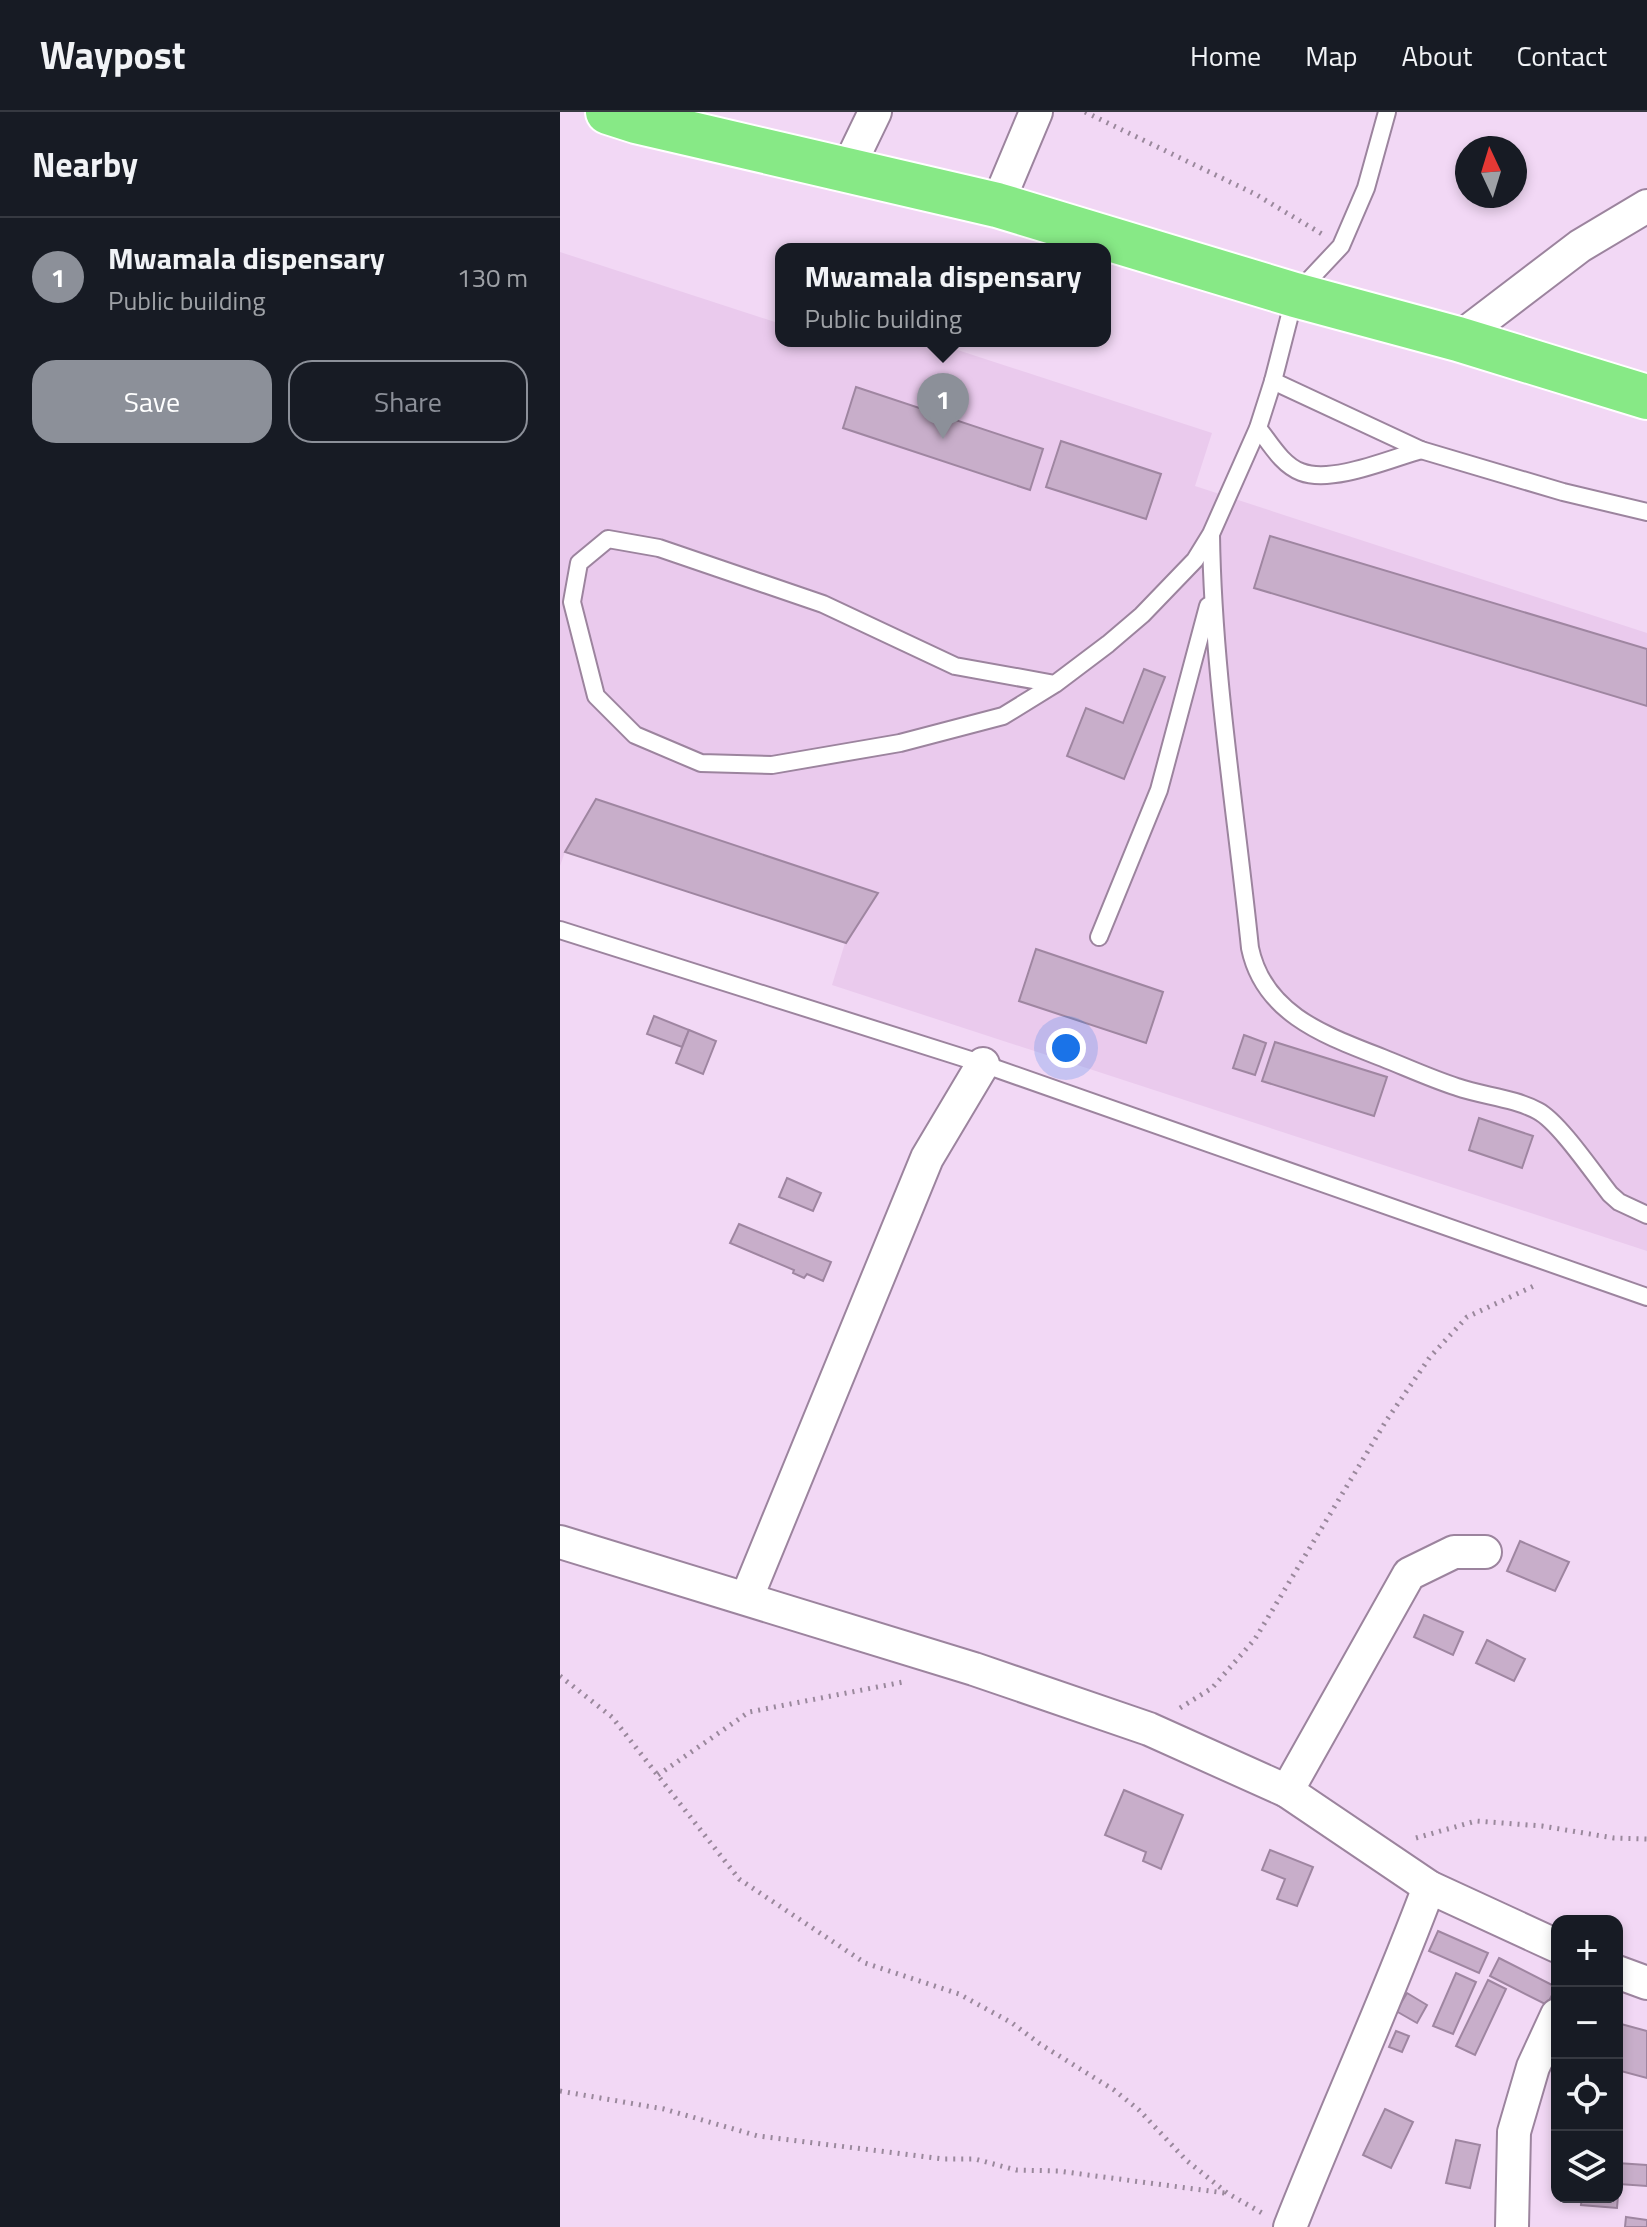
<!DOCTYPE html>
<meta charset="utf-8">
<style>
body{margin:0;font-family:"Titillium Web",sans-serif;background:#20242c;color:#f1f3f6}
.controls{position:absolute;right:24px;bottom:24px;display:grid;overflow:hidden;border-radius:16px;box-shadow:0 4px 12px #0003}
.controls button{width:72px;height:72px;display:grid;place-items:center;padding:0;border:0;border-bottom:2px solid #363941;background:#171b24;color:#f1f3f6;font:40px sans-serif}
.compass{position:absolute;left:895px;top:24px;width:72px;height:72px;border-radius:50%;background:#171b24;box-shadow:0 4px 12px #0003;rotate:356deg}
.you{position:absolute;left:506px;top:936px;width:28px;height:28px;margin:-20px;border:6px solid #fff;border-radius:50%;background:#1a73e8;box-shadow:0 0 0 12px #1a73e833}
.badge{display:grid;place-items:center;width:52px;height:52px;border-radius:50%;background:#8c9099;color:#fff;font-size:26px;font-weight:700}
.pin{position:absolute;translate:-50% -66px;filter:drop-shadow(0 2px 4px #0008)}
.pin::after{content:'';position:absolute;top:42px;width:28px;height:24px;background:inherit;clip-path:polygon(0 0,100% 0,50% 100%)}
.popup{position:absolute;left:215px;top:131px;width:336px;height:104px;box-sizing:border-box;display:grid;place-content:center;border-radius:16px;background:#171b24;filter:drop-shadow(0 2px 6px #0005);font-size:26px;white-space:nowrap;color:#9ea1a6}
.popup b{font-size:30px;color:#f1f3f6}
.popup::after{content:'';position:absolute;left:50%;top:100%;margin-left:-16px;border:16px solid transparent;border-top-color:#171b24}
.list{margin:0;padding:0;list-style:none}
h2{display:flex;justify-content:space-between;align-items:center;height:104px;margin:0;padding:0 32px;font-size:34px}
h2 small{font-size:26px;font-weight:400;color:#9ea1a6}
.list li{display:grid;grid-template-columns:52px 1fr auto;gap:24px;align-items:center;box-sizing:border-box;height:120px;padding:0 32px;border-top:2px solid #363941}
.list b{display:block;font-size:30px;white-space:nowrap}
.list p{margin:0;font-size:26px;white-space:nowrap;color:#9ea1a6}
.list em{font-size:26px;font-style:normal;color:#9ea1a6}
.actions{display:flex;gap:16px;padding:24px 32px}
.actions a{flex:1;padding:18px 0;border:2px solid #8c9099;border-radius:24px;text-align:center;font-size:28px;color:#8c9099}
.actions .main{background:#8c9099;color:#fff}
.icon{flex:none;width:44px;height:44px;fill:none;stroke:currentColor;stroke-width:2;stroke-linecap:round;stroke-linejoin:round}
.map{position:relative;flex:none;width:1087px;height:2115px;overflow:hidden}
header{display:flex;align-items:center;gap:48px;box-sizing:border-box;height:112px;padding:0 40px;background:#171b24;border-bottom:2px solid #363941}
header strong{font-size:38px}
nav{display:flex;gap:44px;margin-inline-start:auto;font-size:28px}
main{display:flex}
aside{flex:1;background:#171b24}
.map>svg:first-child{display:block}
.built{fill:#eacaed}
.building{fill:#c8aeca;stroke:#9f86a1;stroke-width:2}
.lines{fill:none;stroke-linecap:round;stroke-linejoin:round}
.lane-casing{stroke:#9c849e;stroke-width:20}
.street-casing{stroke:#9c849e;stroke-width:36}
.highway-casing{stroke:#fff;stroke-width:48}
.path{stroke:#9a889c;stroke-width:5;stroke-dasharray:2 6;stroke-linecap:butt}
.lane{stroke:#fff;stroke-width:16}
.street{stroke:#fff;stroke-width:32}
.highway{stroke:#87e986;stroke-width:44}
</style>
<header>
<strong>Waypost</strong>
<nav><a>Home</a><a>Map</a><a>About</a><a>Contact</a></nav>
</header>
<main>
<aside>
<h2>Nearby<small></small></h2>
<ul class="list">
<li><span class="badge">1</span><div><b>Mwamala dispensary</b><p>Public building</p></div><em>130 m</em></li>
</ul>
<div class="actions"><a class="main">Save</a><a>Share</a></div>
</aside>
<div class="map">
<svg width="1087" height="2115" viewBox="0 0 1087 2115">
<rect width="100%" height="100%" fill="#f2d8f5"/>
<polygon class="built" points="0,140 221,212 221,229 273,229 292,235 295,229 370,229 652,321 635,374 1087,521 1087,1139 272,873 285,831 5,740 0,754"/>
<g class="building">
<polygon points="296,275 483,337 470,378 283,316"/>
<polygon points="501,329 601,362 586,407 486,375"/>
<polygon points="710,424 1087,537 1087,594 694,476"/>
<polygon points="584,557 605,565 564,667 507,644 526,596 563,611"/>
<polygon points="36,687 318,781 286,831 5,740"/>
<polygon points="476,837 603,880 586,931 459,889"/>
<polygon points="94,904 129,918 122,935 87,922"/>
<polygon points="129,918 156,929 143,962 116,951"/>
<polygon points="684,923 706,931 695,963 673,956"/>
<polygon points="715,930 827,965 814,1004 702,969"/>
<polygon points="919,1006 973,1024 962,1056 909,1038"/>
<polygon points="227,1066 261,1081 253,1099 219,1085"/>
<polygon points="179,1112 271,1150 263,1169 247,1162 244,1166 233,1161 234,1158 170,1131"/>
<polygon points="960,1429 1009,1450 995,1479 947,1459"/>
<polygon points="864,1503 903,1520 893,1543 854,1525"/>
<polygon points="927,1528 965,1547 954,1569 916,1551"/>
<polygon points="564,1678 623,1703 601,1757 583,1749 586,1740 545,1723"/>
<polygon points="710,1738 753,1755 737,1794 717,1787 725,1767 702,1758"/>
<polygon points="878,1819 928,1841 919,1861 869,1839"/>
<polygon points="939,1846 996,1875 987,1893 930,1864"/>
<polygon points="896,1861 916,1870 893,1922 873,1914"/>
<polygon points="928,1868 946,1877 915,1943 896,1934"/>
<polygon points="847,1881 867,1893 857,1911 836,1899"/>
<polygon points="1061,1912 1087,1919 1087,1966 1057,1958 1057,1926"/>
<polygon points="836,1919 849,1924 842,1940 829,1935"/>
<polygon points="825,1997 853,2010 831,2056 803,2043"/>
<polygon points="896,2028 920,2033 910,2076 886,2071"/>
<polygon points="1057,2051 1087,2053 1087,2074 1059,2072 1057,2096 1021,2093 1022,2085 1057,2085"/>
<polygon points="1066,2105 1087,2108 1087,2115 1065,2115"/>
</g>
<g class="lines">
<defs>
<g id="lane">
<polyline points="713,269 861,338 1003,380 1087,400"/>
<path d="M698 316C710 331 722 353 741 360 772 372 829 347 861 338"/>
<path d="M651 423C653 561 676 699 690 836 704 903 767 924 823 946 848 956 872 967 897 975 923 984 954 986 978 999 999 1010 1034 1062 1050 1082L1059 1090 1087 1103"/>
<polyline points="495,572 395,554 263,492 99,436 48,427 19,451 12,490 36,584 75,623 141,651 212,653 340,631 443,604 495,572 548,532 582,503 635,448 651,422 698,316 713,269 735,183 781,134 806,76 827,0"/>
<polyline points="0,818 423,952 1087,1185"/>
<polyline points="539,825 599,678 648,494"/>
</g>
<g id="street">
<polyline points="287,58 315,0"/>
<polyline points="437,93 476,0"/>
<polyline points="898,227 1020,134 1087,94"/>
<polyline points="0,1430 414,1557 589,1617 727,1679 869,1775 997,1834"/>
<polyline points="187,1485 367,1046 423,952"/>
<polyline points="727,1679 849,1462 894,1440 925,1440"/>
<polyline points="1057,1860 1087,1871"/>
<path d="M730 2115C775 2001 826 1890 869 1775"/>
<polyline points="952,2115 954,2020 973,1955 997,1903"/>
</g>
<polyline id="highway" points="48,0 76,9 437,93 735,183 898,227 1087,285"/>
</defs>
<use href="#lane" class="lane-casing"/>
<use href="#street" class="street-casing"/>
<use href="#highway" class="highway-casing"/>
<g class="path">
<polyline points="525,0 695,82 762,122"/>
<polyline points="0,1564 52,1605 179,1767 305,1851 399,1882 452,1911 480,1932 554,1978 579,1998 626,2048 667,2081 702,2101"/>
<polyline points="620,1596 652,1576 695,1527 826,1309 870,1245 907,1205 976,1173"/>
<polyline points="98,1663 189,1600 343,1570"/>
<polyline points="856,1726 916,1709 982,1714 1054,1726 1087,1727"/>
<polyline points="0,1979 104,1997 198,2024 384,2047 415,2047 456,2058 498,2059 665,2081"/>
</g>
<use href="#lane" class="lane"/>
<use href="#street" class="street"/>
<use href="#highway" class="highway"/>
</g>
</svg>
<div class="controls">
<button>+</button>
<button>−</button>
<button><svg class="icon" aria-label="locate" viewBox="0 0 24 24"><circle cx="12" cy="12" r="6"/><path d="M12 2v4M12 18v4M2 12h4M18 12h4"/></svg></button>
<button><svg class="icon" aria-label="layers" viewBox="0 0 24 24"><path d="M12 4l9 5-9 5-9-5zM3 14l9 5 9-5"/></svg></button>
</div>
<svg class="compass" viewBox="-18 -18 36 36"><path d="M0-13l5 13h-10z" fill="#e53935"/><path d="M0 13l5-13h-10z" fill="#9ea1a6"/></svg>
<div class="you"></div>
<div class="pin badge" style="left:383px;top:327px">1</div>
<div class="popup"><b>Mwamala dispensary</b>Public building</div>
</div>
</main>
